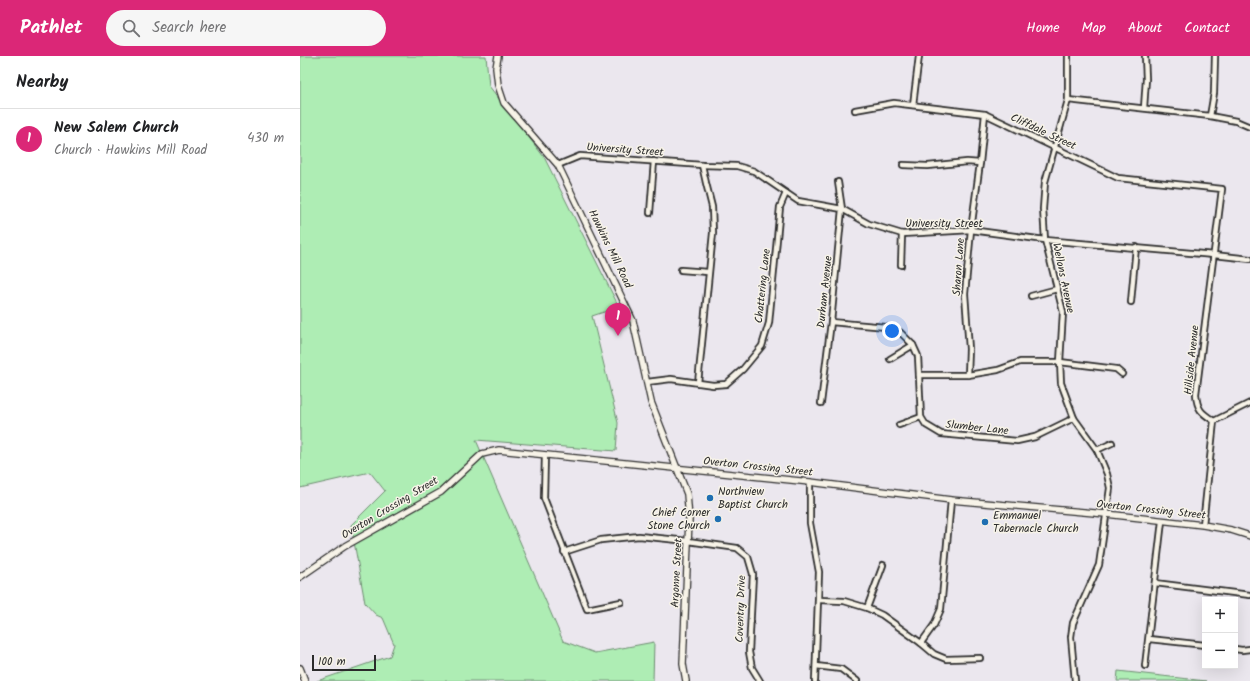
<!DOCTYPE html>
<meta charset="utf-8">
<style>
body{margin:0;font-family:Kalam,sans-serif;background:#f6f6f6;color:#202124}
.controls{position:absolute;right:12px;bottom:12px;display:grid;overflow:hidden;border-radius:0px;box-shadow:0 4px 16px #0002}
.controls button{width:36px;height:36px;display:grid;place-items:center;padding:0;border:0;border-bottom:1px solid #e0e0e0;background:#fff;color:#202124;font:20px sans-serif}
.scale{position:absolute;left:12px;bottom:10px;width:64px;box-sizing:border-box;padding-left:4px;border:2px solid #2b2b2b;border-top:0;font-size:11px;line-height:14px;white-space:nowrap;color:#2b2b2b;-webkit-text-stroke:3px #f7f3e8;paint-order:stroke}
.you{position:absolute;left:592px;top:275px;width:14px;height:14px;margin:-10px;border:3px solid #fff;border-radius:50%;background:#1a73e8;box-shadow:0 0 0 6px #1a73e833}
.badge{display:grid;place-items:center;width:26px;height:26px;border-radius:50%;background:#db2777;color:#fff;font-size:13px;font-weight:700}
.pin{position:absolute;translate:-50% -33px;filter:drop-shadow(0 1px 2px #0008)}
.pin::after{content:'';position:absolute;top:21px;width:14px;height:12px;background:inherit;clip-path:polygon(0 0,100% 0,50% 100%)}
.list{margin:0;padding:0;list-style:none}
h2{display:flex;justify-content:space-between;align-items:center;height:52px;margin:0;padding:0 16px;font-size:17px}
h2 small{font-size:13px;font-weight:400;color:#757577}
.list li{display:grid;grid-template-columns:26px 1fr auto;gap:12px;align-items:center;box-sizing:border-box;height:60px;padding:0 16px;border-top:1px solid #e0e0e0}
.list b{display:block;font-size:15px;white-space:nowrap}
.list p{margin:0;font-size:13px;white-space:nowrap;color:#757577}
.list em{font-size:13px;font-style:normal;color:#757577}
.icon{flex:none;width:22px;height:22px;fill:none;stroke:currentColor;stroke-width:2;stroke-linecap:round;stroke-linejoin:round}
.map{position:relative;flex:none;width:950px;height:625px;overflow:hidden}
header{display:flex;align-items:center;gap:24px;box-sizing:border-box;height:56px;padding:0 20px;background:#db2777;color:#fff}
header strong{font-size:19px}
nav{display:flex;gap:22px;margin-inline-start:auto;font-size:14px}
.search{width:280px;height:36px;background:#f6f6f6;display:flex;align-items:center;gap:10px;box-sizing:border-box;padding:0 14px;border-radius:22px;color:#757577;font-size:15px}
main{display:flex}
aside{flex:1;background:#fff}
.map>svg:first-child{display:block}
.green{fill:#aeedb4;stroke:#6c8c70}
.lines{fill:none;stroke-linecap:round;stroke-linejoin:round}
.minor-casing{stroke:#2b2b2b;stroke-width:8}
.tertiary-casing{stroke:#2b2b2b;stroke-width:8}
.minor{stroke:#f7f3e8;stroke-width:4.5}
.tertiary{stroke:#f7f3e8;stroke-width:5.5}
.poi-dot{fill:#1f6fb2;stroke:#f7f3e8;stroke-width:1.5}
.labels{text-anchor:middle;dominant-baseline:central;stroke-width:3;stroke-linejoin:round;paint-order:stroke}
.street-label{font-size:11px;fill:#2b2b2b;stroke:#f7f3e8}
.poi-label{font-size:11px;fill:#2b2b2b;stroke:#f7f3e8;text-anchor:start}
</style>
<header>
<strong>Pathlet</strong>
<div class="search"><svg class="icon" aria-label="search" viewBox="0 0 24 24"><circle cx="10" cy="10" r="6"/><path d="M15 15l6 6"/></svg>Search here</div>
<nav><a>Home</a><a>Map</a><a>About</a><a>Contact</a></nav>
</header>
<main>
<aside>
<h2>Nearby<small></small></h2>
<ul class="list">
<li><span class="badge">1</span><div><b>New Salem Church</b><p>Church · Hawkins Mill Road</p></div><em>430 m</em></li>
</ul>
</aside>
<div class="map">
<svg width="950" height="625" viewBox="0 0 950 625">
<rect width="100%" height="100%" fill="#ebe7ee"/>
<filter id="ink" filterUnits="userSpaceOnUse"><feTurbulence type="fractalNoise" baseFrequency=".025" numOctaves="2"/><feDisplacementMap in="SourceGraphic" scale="8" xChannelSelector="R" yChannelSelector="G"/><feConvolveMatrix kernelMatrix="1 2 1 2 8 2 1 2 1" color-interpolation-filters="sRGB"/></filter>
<g filter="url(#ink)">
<g class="green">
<polygon points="0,0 186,0 189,30 244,101 319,251 292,260 318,367 316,395 176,384 263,585 295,597 354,586 353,625 17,625 90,600 94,588 83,562 76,559 65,547 51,469 85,435 70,416 0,432"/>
<polygon points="818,615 906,625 817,625"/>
</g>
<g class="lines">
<defs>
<g id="minor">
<polyline points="768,0 768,44 745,126 743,153 745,184 763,256 760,306 761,327 774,362 797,394 807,418 810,432 799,509 773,567 771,581 775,625"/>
<polyline points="768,44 910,60 936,65 950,71"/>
<polyline points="613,49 619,0"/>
<polyline points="844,52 846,23 845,0"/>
<path d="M555 54 594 47 685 58 818 122 922 133 896 338C897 354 902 357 914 365L903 469"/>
<polyline points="910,60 914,37 915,0"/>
<polyline points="258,109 280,100 402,109 437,110 454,115 498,145 542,153 569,168 602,178 671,174 745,184 914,199 950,203"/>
<polyline points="603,109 628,110 667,106 680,107"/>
<polyline points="350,157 354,105"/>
<polyline points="601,209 602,178"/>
<polyline points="381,214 408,216"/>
<polyline points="731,240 757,233"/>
<polyline points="831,246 836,191"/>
<polyline points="531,266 586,271 600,276 613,289 618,300 621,361 626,369 641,378 717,385 735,381 774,362"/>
<polyline points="590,303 613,289"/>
<polyline points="619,319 668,319 698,314 720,306 760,306 816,313 822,318"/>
<polyline points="668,319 669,293 665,238 671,174 680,107 685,58"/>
<polyline points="347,326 371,323 413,329 426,328 443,313 462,290 469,267 480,151 486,137"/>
<polyline points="398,327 413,177 412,151 406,127 402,109"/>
<polyline points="521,347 531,266 542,153 538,126"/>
<polyline points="914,365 950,347"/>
<polyline points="599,369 621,361"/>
<polyline points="797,394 812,387"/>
<polyline points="245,399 244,442 287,553 321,546"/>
<polyline points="510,426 510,467 519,516 515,625"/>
<polyline points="264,496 301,484 339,480 388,485 437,492 448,501 453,518 449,596 452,612 460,625"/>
<polyline points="855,527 950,539"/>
<polyline points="519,544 544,545 567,552 582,559 621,587 634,598 646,603 680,602"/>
<polyline points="567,552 583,509"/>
<polyline points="849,583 905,589"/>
<polyline points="621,587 634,569 641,553 651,444"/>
<polyline points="935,593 942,594 950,593"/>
<polyline points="516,610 541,613 557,625"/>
<polyline points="845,610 862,465"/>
</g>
<g id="tertiary">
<polyline points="198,0 196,12 198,29 204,47 258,109 333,265 351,346 387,438 389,463 383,608 386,625"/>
<polyline points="0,521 45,490 141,436 182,398 199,394 510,426 651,444 806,458 903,469 931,474 950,480"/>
<polyline points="0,612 5,625"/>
</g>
</defs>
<use href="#minor" class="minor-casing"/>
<use href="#tertiary" class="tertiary-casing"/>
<use href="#minor" class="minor"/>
<use href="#tertiary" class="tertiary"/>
</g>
</g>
<g class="poi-dot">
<circle cx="410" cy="442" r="4"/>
<circle cx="418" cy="463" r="4"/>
<circle cx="685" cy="466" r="4"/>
</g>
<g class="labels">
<g class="street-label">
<text transform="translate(743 76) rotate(25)">Cliffdale Street</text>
<text transform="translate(325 94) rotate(4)">University Street</text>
<text x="644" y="168">University Street</text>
<text transform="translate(310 193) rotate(64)">Hawkins Mill Road</text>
<text transform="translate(659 211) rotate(-86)">Sharon Lane</text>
<text transform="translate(763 222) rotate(78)">Wellons Avenue</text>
<text transform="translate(463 230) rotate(-84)">Chattering Lane</text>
<text transform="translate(525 236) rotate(-84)">Durham Avenue</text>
<text transform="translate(892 304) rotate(-84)">Hillside Avenue</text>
<text transform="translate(677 372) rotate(6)">Slumber Lane</text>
<text transform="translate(458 411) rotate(6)">Overton Crossing Street</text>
<text transform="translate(90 452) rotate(-31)">Overton Crossing Street</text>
<text transform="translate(851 454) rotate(6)">Overton Crossing Street</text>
<text transform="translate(377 517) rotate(-87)">Argonne Street</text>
<text transform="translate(441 553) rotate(-88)">Coventry Drive</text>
</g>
<g class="poi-label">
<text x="418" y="436">Northview<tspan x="418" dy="13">Baptist Church</tspan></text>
<text x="410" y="457" text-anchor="end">Chief Corner<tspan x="410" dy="13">Stone Church</tspan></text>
<text x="693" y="460">Emmanuel<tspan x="693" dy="13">Tabernacle Church</tspan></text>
</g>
</g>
</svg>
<div class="controls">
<button>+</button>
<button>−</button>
</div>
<div class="scale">100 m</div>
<div class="you"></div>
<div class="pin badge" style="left:318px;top:280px">1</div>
</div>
</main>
